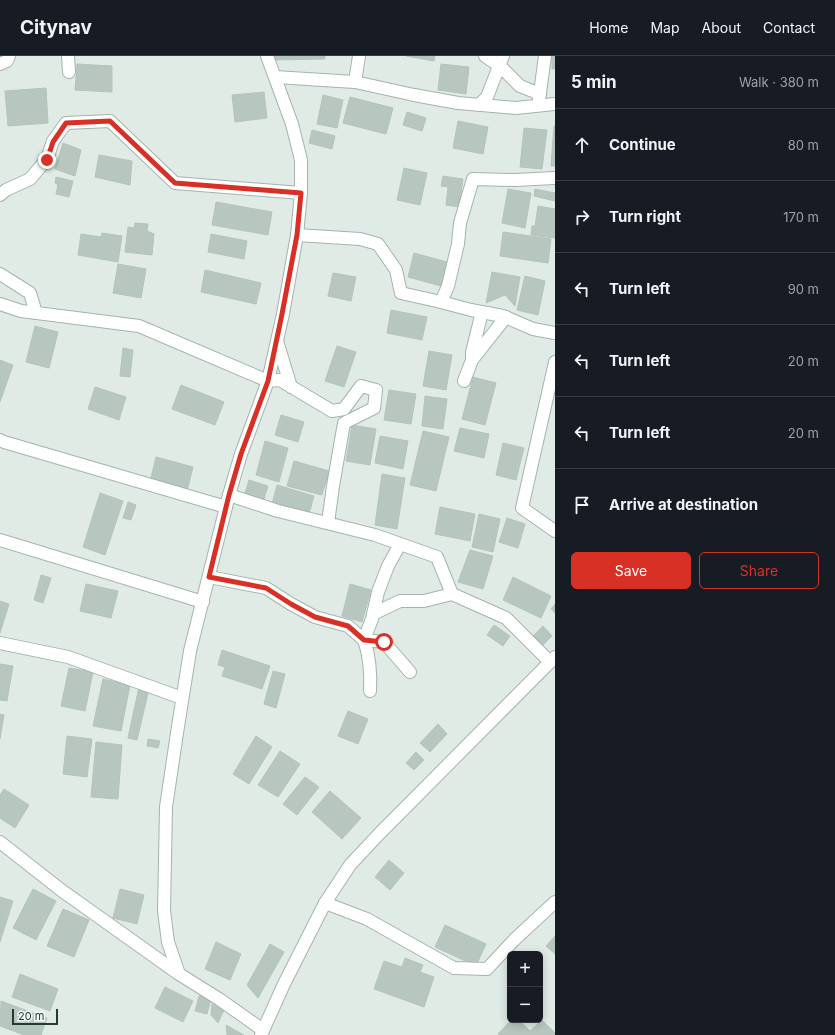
<!DOCTYPE html>
<meta charset="utf-8">
<style>
body{margin:0;font-family:Inter,sans-serif;background:#20242c;color:#f1f3f6}
.controls{position:absolute;right:12px;bottom:12px;display:grid;overflow:hidden;border-radius:6px;box-shadow:0 2px 10px #0003}
.controls button{width:36px;height:36px;display:grid;place-items:center;padding:0;border:0;border-bottom:1px solid #363941;background:#171b24;color:#f1f3f6;font:20px sans-serif}
.scale{position:absolute;left:12px;bottom:10px;width:46px;box-sizing:border-box;padding-left:4px;border:2px solid #223b34;border-top:0;font-size:11px;line-height:14px;white-space:nowrap;color:#223b34;-webkit-text-stroke:3px #f2f8f5;paint-order:stroke}
.stop{position:absolute;width:12px;height:12px;margin:-9px;border:3px solid #d93025;border-radius:50%;background:#fff}
.stop.end{background:#d93025;border-color:#fff;box-shadow:0 1px 4px #0008}
.list{margin:0;padding:0;list-style:none}
h2{display:flex;justify-content:space-between;align-items:center;height:52px;margin:0;padding:0 16px;font-size:17px}
h2 small{font-size:13px;font-weight:400;color:#9ea1a6}
.list li{display:grid;grid-template-columns:26px 1fr auto;gap:12px;align-items:center;box-sizing:border-box;height:72px;padding:0 16px;border-top:1px solid #363941}
.list b{display:block;font-size:15px;white-space:nowrap}
.list em{font-size:13px;font-style:normal;color:#9ea1a6}
.actions{display:flex;gap:8px;padding:12px 16px}
.actions a{flex:1;padding:9px 0;border:1px solid #d93025;border-radius:6px;text-align:center;font-size:14px;color:#d93025}
.actions .main{background:#d93025;color:#fff}
.icon{flex:none;width:22px;height:22px;fill:none;stroke:currentColor;stroke-width:2;stroke-linecap:round;stroke-linejoin:round}
.map{position:relative;flex:none;width:555px;height:979px;overflow:hidden}
header{display:flex;align-items:center;gap:24px;box-sizing:border-box;height:56px;padding:0 20px;background:#171b24;border-bottom:1px solid #363941}
header strong{font-size:19px}
nav{display:flex;gap:22px;margin-inline-start:auto;font-size:14px}
main{display:flex}
aside{flex:1;background:#171b24}
.map>svg:first-child{display:block}
.building{fill:#b7c6bf;stroke:#b4c4bd}
.lines{fill:none;stroke-linecap:round;stroke-linejoin:round}
.minor-casing{stroke:#a4b3ad;stroke-width:14}
.minor{stroke:#fff;stroke-width:12}
.route{stroke:#d93025;stroke-width:5}
</style>
<header>
<strong>Citynav</strong>
<nav><a>Home</a><a>Map</a><a>About</a><a>Contact</a></nav>
</header>
<main>
<div class="map">
<svg width="555" height="979" viewBox="0 0 555 979">
<rect width="100%" height="100%" fill="#e1ebe6"/>
<g class="building">
<polygon points="272,0 325,0 325,3 272,4"/>
<polygon points="406,0 435,0 434,5"/>
<rect x="552" y="0" width="3" height="13"/>
<polygon points="77,8 112,10 112,36 75,34"/>
<polygon points="441,8 469,11 466,38 438,34"/>
<polygon points="46,32 48,67 8,70 5,35"/>
<polygon points="264,36 267,62 235,66 232,39"/>
<polygon points="323,39 343,44 337,72 317,68"/>
<polygon points="350,41 393,52 386,78 343,67"/>
<polygon points="407,56 426,62 422,75 403,69"/>
<polygon points="458,65 488,71 483,98 453,92"/>
<polygon points="554,70 555,70 555,110 551,110"/>
<polygon points="524,72 547,74 542,113 520,111"/>
<polygon points="312,74 335,80 332,93 309,87"/>
<polygon points="63,87 81,94 75,120 55,113"/>
<polygon points="99,99 132,105 130,129 95,121"/>
<polygon points="404,112 427,117 420,149 397,144"/>
<polygon points="443,120 463,123 459,151 446,149 448,131 441,130"/>
<polygon points="56,121 73,125 69,141 56,138 58,129 55,127"/>
<polygon points="508,133 531,137 525,172 502,167"/>
<polygon points="535,133 555,137 555,145 534,140"/>
<polygon points="216,146 272,156 268,179 212,169"/>
<polygon points="538,150 555,153 555,182 531,179 532,170 535,170"/>
<polygon points="135,167 148,168 147,175 154,178 152,199 125,196 128,171 134,172"/>
<polygon points="503,176 551,183 548,207 500,200"/>
<polygon points="102,177 122,180 118,206 78,199 81,178 101,181"/>
<polygon points="211,178 247,185 244,203 208,196"/>
<polygon points="414,197 447,206 441,230 408,221"/>
<polygon points="118,208 146,213 141,242 113,237"/>
<polygon points="205,214 261,227 256,248 201,236"/>
<polygon points="492,216 520,221 515,250 505,239 486,247"/>
<polygon points="333,217 356,221 351,245 328,240"/>
<polygon points="525,220 545,225 538,259 517,254"/>
<polygon points="391,254 427,261 422,284 387,277"/>
<polygon points="35,270 58,276 49,312 26,306"/>
<polygon points="337,290 356,296 344,331 325,325"/>
<polygon points="123,292 133,294 130,321 120,320"/>
<polygon points="429,295 452,299 446,334 423,330"/>
<polygon points="0,304 13,309 0,346"/>
<polygon points="473,321 496,327 485,369 462,363"/>
<polygon points="181,329 224,346 215,369 172,353"/>
<polygon points="95,331 126,341 119,364 88,353"/>
<polygon points="389,334 416,338 411,368 384,364"/>
<polygon points="425,340 447,343 443,373 422,370"/>
<polygon points="281,359 304,366 298,386 275,379"/>
<polygon points="352,369 376,373 370,409 346,405"/>
<polygon points="460,372 489,378 484,402 454,395"/>
<polygon points="423,375 449,381 436,435 410,429"/>
<polygon points="380,380 408,385 403,413 375,407"/>
<polygon points="265,385 288,392 279,426 256,419"/>
<polygon points="503,387 524,392 516,424 496,419"/>
<polygon points="156,401 193,411 187,435 150,426"/>
<polygon points="294,405 329,415 322,439 287,430"/>
<polygon points="382,418 405,422 397,473 375,469"/>
<polygon points="249,424 268,430 263,446 244,440"/>
<polygon points="277,429 314,440 309,458 272,448"/>
<polygon points="100,437 123,445 105,499 83,491"/>
<polygon points="128,446 136,449 131,464 123,462"/>
<polygon points="440,451 475,458 470,485 435,478"/>
<polygon points="479,458 500,463 493,496 472,491"/>
<polygon points="507,462 525,468 518,492 499,486"/>
<polygon points="470,494 493,500 483,533 458,526"/>
<polygon points="41,519 51,522 43,547 34,544"/>
<polygon points="513,521 551,540 541,562 503,544"/>
<polygon points="86,528 118,535 111,562 80,555"/>
<polygon points="350,528 371,534 362,566 342,560"/>
<polygon points="0,545 9,548 0,577"/>
<polygon points="555,548 555,557 551,553"/>
<polygon points="494,569 510,580 503,590 487,579"/>
<polygon points="543,570 552,580 542,590 532,581"/>
<polygon points="222,594 270,610 262,633 222,620 225,611 218,609"/>
<polygon points="0,608 13,610 7,645 0,644"/>
<polygon points="69,612 93,616 85,655 61,650"/>
<polygon points="273,615 285,618 276,652 264,648"/>
<polygon points="103,623 130,629 121,675 93,670"/>
<polygon points="139,631 149,633 137,684 128,682"/>
<polygon points="348,655 368,663 358,688 338,680"/>
<polygon points="0,658 4,659 0,683"/>
<polygon points="438,668 447,678 430,696 420,687"/>
<polygon points="67,680 92,683 87,721 63,718"/>
<polygon points="256,680 272,691 249,728 233,718"/>
<polygon points="148,683 160,685 158,692 147,690"/>
<polygon points="96,686 122,689 118,743 91,741"/>
<polygon points="280,695 300,708 278,741 258,729"/>
<polygon points="416,696 424,704 414,714 406,707"/>
<polygon points="305,721 319,731 297,759 283,748"/>
<polygon points="4,733 29,749 15,772 0,762 0,739"/>
<polygon points="330,735 361,762 342,783 312,756"/>
<polygon points="389,804 404,817 390,834 375,821"/>
<polygon points="33,833 56,845 36,884 13,872"/>
<polygon points="120,833 144,839 137,868 113,862"/>
<polygon points="0,841 13,845 0,886"/>
<polygon points="63,853 89,864 74,901 47,890"/>
<polygon points="445,869 486,888 476,910 435,891"/>
<polygon points="555,880 555,898 546,890"/>
<polygon points="216,886 241,898 230,924 205,913"/>
<polygon points="270,888 284,896 258,942 247,929"/>
<polygon points="405,902 423,909 420,916 434,921 424,951 374,933 384,905 402,911"/>
<polygon points="20,918 58,933 50,955 12,941"/>
<polygon points="165,931 193,945 183,966 155,952"/>
<polygon points="199,940 211,943 207,958 195,955"/>
<polygon points="1,945 47,962 41,979 24,979 0,970"/>
<polygon points="212,948 224,954 218,967 211,959"/>
<polygon points="511,964 519,964 530,975 542,964 555,977 555,979 499,979 498,978"/>
<polygon points="226,969 244,979 227,979"/>
</g>
<g class="lines">
<defs>
<g id="minor">
<polyline points="68,0 69,16"/>
<polyline points="485,0 501,11 520,30 540,38"/>
<polyline points="0,8 7,5 9,0"/>
<polyline points="275,21 355,26 414,39 458,47 516,52 555,48"/>
<polyline points="355,26 359,0"/>
<polyline points="539,44 545,0"/>
<polyline points="479,49 487,41 503,0"/>
<polyline points="555,122 515,124 473,123 460,167 458,188 448,230 441,246 471,254 503,260 533,273 555,277"/>
<polyline points="0,139 6,134 30,123 47,103 53,85 66,67 110,65 175,127 301,137"/>
<polyline points="297,179 360,183 378,188 396,214 401,237 441,246"/>
<polyline points="0,218 30,237 36,257"/>
<polyline points="0,248 21,255 139,270 268,325 280,324 332,355 344,353 361,330 376,334 374,352 344,367 333,430 328,467"/>
<polyline points="277,285 291,331"/>
<polyline points="472,304 472,296 482,256"/>
<polyline points="555,306 522,452 555,475"/>
<polyline points="464,325 472,304 506,261"/>
<polyline points="0,384 4,386 226,451"/>
<polyline points="229,439 278,455 375,479 437,501 452,538 506,562 550,606"/>
<polyline points="0,484 203,546"/>
<polyline points="209,521 266,532 291,548 315,561 348,570 364,584 372,563 378,536 388,510 400,488"/>
<polyline points="373,558 400,545 424,545 452,538"/>
<polyline points="0,587 68,601 182,642"/>
<path d="M370 635C371 617 370 601 364 584L384 586 410 616"/>
<polyline points="0,786 61,834 179,918 219,943 263,974"/>
<polyline points="325,847 367,863 454,912 487,913 514,884 555,846"/>
<polyline points="179,918 168,886 164,855 166,751 177,677 190,595 229,439 241,398 268,325 283,258 297,179 301,137 301,104 292,68 267,0"/>
<polyline points="261,979 284,928 325,847 350,809 380,777 555,601"/>
</g>
</defs>
<use href="#minor" class="minor-casing"/>
<use href="#minor" class="minor"/>
</g>
<g class="lines">
<polyline class="route" points="47,104 53,86 66,67 110,65 175,127 301,137 297,179 282,258 268,325 241,398 229,439 209,521 266,532 291,548 315,561 348,570 364,584 384,586"/>
</g>
</svg>
<div class="controls">
<button>+</button>
<button>−</button>
</div>
<div class="scale">20 m</div>
<div class="stop" style="left:384px;top:586px"></div>
<div class="stop end" style="left:47px;top:104px"></div>
</div>
<aside>
<h2>5 min<small>Walk · 380 m</small></h2>
<ul class="list">
<li><svg class="icon" aria-label="ahead" viewBox="0 0 24 24"><path d="M12 20V5M6 11l6-6 6 6"/></svg><div><b>Continue</b></div><em>80 m</em></li>
<li><svg class="icon" aria-label="right" viewBox="0 0 24 24"><path d="M7 20v-9h11M14 6l5 5-5 5"/></svg><div><b>Turn right</b></div><em>170 m</em></li>
<li><svg class="icon" aria-label="left" viewBox="0 0 24 24"><path d="M17 20v-9H6M10 6l-5 5 5 5"/></svg><div><b>Turn left</b></div><em>90 m</em></li>
<li><svg class="icon" aria-label="left" viewBox="0 0 24 24"><path d="M17 20v-9H6M10 6l-5 5 5 5"/></svg><div><b>Turn left</b></div><em>20 m</em></li>
<li><svg class="icon" aria-label="left" viewBox="0 0 24 24"><path d="M17 20v-9H6M10 6l-5 5 5 5"/></svg><div><b>Turn left</b></div><em>20 m</em></li>
<li><svg class="icon" aria-label="arrive" viewBox="0 0 24 24"><path d="M6 21V4h12l-3 4 3 4H6"/></svg><div><b>Arrive at destination</b></div></li>
</ul>
<div class="actions"><a class="main">Save</a><a>Share</a></div>
</aside>
</main>
